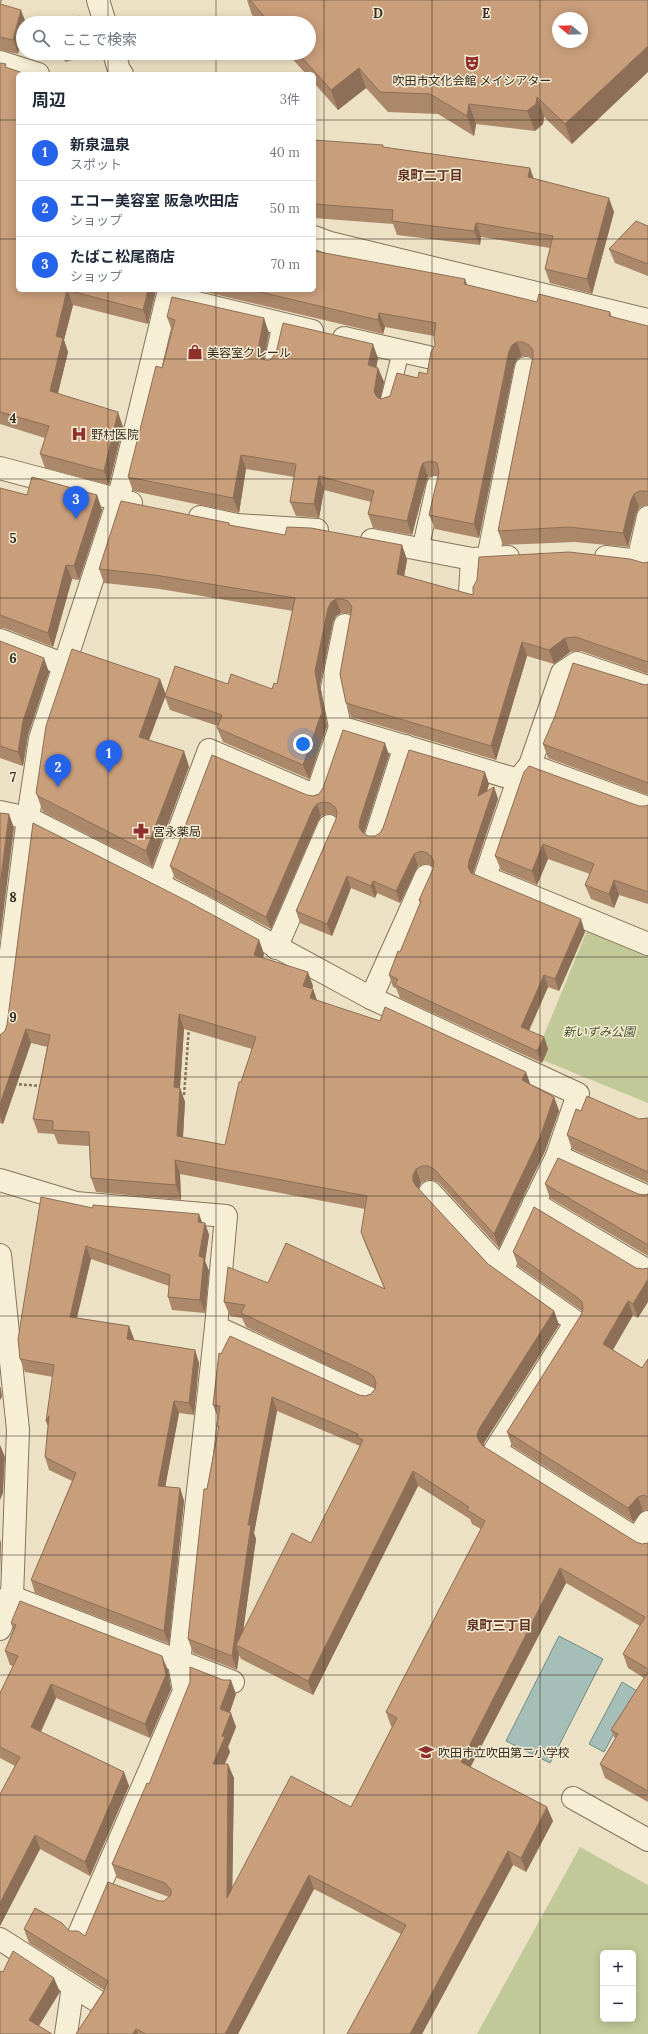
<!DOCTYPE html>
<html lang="ja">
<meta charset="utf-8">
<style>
body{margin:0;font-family:Lora,"Noto Sans JP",serif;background:#f2f2f3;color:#1f2937}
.controls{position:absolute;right:12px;bottom:12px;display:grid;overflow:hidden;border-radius:6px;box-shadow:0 2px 10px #0003}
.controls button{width:36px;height:36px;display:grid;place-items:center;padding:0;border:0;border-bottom:1px solid #e0e1e3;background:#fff;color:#1f2937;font:20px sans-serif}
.compass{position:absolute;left:552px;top:12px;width:36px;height:36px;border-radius:50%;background:#fff;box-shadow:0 2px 10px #0003;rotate:289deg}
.you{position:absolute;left:303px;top:744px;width:14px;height:14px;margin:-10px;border:3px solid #fff;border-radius:50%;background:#1a73e8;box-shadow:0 0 0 6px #1a73e833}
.badge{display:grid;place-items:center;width:26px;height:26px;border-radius:50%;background:#2563eb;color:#fff;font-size:13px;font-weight:700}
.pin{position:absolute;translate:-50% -33px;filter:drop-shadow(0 1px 2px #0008)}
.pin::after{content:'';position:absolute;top:21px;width:14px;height:12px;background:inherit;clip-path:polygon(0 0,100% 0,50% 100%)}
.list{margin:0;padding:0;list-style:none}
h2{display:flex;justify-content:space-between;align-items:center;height:52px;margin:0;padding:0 16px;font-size:17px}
h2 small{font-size:13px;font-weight:400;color:#747a83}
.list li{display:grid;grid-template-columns:26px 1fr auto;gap:12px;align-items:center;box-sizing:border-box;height:56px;padding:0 16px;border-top:1px solid #e0e1e3}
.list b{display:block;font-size:15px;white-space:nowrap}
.list p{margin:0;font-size:13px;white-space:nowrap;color:#747a83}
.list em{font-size:13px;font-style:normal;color:#747a83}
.icon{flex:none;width:22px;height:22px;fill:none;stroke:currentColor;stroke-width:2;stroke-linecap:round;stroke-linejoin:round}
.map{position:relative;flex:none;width:648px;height:2034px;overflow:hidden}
.search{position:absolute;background:#fff;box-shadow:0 2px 10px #0003;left:16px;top:16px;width:300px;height:44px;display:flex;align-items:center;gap:10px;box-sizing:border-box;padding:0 14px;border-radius:22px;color:#747a83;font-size:15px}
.panel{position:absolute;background:#fff;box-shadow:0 2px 10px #0003;left:16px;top:72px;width:300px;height:220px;border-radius:6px}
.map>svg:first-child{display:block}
.green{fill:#c2c998;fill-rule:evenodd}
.water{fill:#a5bfb8;stroke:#6d8c86}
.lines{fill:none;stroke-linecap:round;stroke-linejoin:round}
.service-casing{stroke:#85735b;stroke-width:18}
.minor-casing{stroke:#85735b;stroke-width:24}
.path{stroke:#85735b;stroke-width:2.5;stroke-dasharray:3 2;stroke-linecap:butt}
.service{stroke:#f7eed6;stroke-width:16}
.minor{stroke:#f7eed6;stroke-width:22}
.wall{fill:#ac886a;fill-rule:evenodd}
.shaded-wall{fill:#8c6f56}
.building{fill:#c89e7b;stroke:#8c6f56;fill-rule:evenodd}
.grid{fill:none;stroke:#362b1e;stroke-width:1;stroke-opacity:0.55}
.labels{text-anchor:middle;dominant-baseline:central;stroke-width:3;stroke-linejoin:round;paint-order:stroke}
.poi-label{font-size:12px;fill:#362b1e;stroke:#f3ebd3;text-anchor:start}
.park-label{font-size:12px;font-style:italic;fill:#455126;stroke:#f3ebd3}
.neighbourhood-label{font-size:13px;font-weight:bold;fill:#603020;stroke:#f3ebd3}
.grid-label{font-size:13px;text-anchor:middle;font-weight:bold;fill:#362b1e;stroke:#f3ebd3;stroke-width:3;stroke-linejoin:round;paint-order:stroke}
</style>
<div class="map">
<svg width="648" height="2034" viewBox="0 0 648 2034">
<rect width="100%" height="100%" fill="#ece1c4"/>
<g class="green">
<polygon points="591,921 648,944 648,1103 535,1057"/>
<path d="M580 1847 648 1885V2034H477ZM603 1953H633V2019H603Z"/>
</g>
<g class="water">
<polygon points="559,1636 603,1659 550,1763 506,1741"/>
<polygon points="622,1682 637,1691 604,1752 589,1744"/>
</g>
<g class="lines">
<defs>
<g id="service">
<polyline points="272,365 281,323"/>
<polyline points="388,404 401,351"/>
<polyline points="420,550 435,484"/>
</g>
<g id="minor">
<polyline points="98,0 105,23"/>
<polyline points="114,53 119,70 122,74"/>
<polyline points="0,62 38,74"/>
<polyline points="314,237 330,243 648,320"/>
<polyline points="168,296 312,331"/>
<polyline points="344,338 428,357"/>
<polyline points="0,468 131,503"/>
<polyline points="200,517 237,525 317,530"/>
<polyline points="372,540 472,559 508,557"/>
<polyline points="606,557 638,561 648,565"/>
<polyline points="488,558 526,368"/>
<polyline points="638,561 648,517"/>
<polyline points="470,593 472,559"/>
<polyline points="0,640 65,665"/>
<polyline points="648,687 577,663 562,673 530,765 518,780 485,877 648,944"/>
<polyline points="340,727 332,688 345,625"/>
<polyline points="530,765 648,808"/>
<polyline points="0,812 28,818 198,904 371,998 578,1094 557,1156 502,1270"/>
<polyline points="376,836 405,746"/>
<polyline points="159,884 209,750 316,796 340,727 518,780"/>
<polyline points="276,948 329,826"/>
<polyline points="371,998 426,876"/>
<polyline points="0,1038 28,818 40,739 118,501 169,290"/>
<polyline points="557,1156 648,1197"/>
<polyline points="0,1180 76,1203 226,1216 216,1327 369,1398"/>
<polyline points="430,1192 502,1270 576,1322 495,1450 648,1546"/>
<polyline points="534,1203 648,1271"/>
<polyline points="0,1255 18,1430 12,1597 0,1629"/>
<polyline points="637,1539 648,1522"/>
<polyline points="0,1601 12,1597 233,1682"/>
<polyline points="573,1798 648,1840"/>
<polyline points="79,1934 184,1691 179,1663 216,1327"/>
<polyline points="0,1939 97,2001"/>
<polyline points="66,2034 73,1986"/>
</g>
</defs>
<use href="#service" class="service-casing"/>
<use href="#minor" class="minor-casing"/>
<g class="path">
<polyline points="14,1084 41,1086"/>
<polyline points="180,1096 184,1096 189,1027"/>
</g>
<use href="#service" class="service"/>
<use href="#minor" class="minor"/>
</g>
<g class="wall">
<polygon points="0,0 2,0 1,4 18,54 0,50"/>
<polygon points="247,0 648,0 572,144 544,117 543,124 535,131 476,124 474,136 438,114 388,112 366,88 338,110 314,83 314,74 306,74 287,53 309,53 309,23 260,23 252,15"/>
<polygon points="62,53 90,53 91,55 65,62"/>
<polygon points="0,63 18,290 156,290 148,324 73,305 64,340 68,352 58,393 123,427 109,485 45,468 40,454 45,438 0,424"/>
<polygon points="314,140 384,147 530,168 533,179 614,212 592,294 550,283 545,269 550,248 481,237 480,245 397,235 393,224 314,218"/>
<polygon points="648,226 648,276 615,263 609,249"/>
<polygon points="467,285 537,302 610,312 612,317 648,326 648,505 645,505 639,508 636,514 628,547 575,542 503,545 498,531 533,358 528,356 522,356 517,359 514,366 479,538 435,529 429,515 438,476 437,475 428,477 426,482 412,535 373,528 368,514 371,502 324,490 319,518 296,516 290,502 294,477 246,469 239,513 133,491 128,477 162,368 172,331 167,317 269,333 264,360 265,360 378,358 376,367 378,368 384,382 380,399 381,399 390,396 418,378 427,374 435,345 434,336 385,327 383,334 197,290 314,290"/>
<polygon points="0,488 27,495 97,495 102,510 79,580 72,579 53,647 4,628 0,628"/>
<polygon points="229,523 230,526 285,535 402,545 407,560 404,576 473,595 644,563 648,562 648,674 581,651 570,652 554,664 527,656 496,760 351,717 346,703 351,614 347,613 341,613 336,616 333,622 320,685 327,726 309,779 223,742 217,728 218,726 170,710 165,697 149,740 184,751 189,767 152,867 43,812 36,793 160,679 165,694 228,684 272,689 277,684 293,611 160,589 104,583 99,569"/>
<polygon points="0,641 49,672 28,735 23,766 0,758"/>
<polygon points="648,684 648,795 548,758 543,744"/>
<polygon points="389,755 364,833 368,836 375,836 489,784 487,791 494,787 498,799 473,874 585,932 559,991 548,987 529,1031 544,1037 548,1049 542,1063 400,998 396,988 393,987 389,975 400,952 420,904 419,900 433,869 433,866 431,865 425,864 418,866 400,903 377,893 375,898 351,888 332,936 300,923 296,911 336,819 336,816 334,815 327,814 321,816 318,821 271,929 175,878 170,866 307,795 313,796 319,794"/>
<polygon points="648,805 648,904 619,895 614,908 591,899 585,885 590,874 548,859 537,885 501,870 495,856 639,806 645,806"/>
<path d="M259 940 264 954 263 958 313 986 312 989H313L317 1001 531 1085 554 1097 559 1111 545 1151 499 1248 439 1183 433 1180H427L421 1183 418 1189 488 1264 554 1311 559 1325 484 1443 483 1447 636 1542 642 1544 648 1543V1802L605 1778 600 1764 615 1739 611 1730 644 1678 628 1668 623 1654 640 1626 566 1583 470 1767 553 1821 526 1872 513 1865 422 2034H347L401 1934 314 1889 238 2034H76L104 1990 29 1943 24 1929 69 1931 85 1936 159 1901H164L169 1897 117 1878 112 1864 149 1784 236 1694 230 1712 236 1727 228 1747 230 1752 225 1764 234 1778 232 1888 351 1807 392 1727 391 1726 386 1712 481 1529 472 1524 470 1519 418 1486 313 1695 241 1659 239 1655 237 1670 193 1653 188 1639 207 1489 218 1429 217 1426 218 1418 213 1405 219 1353 359 1395 365 1396 371 1394 375 1389V1388L246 1327 242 1318 230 1316 224 1302 268 1283 384 1288 366 1246 361 1232 365 1209 180 1174 181 1200 96 1192 91 1178 89 1146 58 1144 54 1134 38 1133 33 1119 47 1047 31 1043 3 1124 0 1123V1035ZM184 1029 252 1049 241 1082 225 1145 183 1138 185 1102 180 1088ZM277 1411 360 1446 311 1543 243 1630 256 1539 254 1533Z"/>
<polygon points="581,1111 639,1119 648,1118 648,1183 572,1149 567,1135"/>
<polygon points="545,1184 644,1195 648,1194 648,1256 550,1198"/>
<polygon points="93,1208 205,1223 209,1235 205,1261 209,1271 205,1313 172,1310 168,1297 169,1286 91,1259 77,1318 129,1326 134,1340 195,1350 199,1363 194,1415 179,1413 165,1487 180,1488 184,1501 169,1644 35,1593 31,1580 72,1481 49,1470 45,1457 53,1377 25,1372 20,1359"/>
<polygon points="513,1252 636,1268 643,1269 638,1318 633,1315 613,1350 642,1368 648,1359 648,1510 643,1511 633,1522 512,1446 507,1432 581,1315 582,1311 518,1266"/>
<polygon points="11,1623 168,1670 171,1689 150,1738 56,1698 41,1732 124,1772 129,1786 90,1876 40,1849 0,1926 15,1766 0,1758 0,1693 13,1666 10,1665 5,1651 13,1630"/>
</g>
<g class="shaded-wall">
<polygon points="21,10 26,23 23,23 23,35 18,54 13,40"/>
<polygon points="648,46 648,72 572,144 565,124"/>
<polygon points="359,68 366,88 338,110 331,90"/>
<polygon points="537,97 544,117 543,124 535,131 527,111"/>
<polygon points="469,104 476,124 474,136 467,116"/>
<polygon points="530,168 535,182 528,177"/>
<polygon points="609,198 614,212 592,294 587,279"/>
<polygon points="476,223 481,237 480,245 474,231"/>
<polygon points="465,279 470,293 464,284"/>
<polygon points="67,290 73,305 64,340 68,352 55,405 50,391 56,336"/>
<polygon points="148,290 156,290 148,324 143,310"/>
<polygon points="379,313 385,327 383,334 378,320"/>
<polygon points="264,318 269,333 263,363 265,372 258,349"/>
<polygon points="517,342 522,356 517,359 514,366 479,538 474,524 509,351 512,345"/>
<polygon points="373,344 378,358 374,380 368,365"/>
<polygon points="378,368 384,382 379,406 374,392"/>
<polygon points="118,412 123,427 109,485 104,471"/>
<polygon points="241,455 246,469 239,513 233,498"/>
<polygon points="423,463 428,477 426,482 412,535 407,521 421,467"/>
<polygon points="319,476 324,490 319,518 314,504"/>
<polygon points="634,494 639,508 636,514 628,547 623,533 631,500"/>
<polygon points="97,495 102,510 79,580 74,566"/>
<polygon points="402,545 407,560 402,588 397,574"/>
<polygon points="66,565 72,579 53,647 48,633"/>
<polygon points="336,599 341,613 336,616 333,622 320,685 327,726 309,779 303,765 315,671 328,608 331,602"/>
<polygon points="565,638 570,652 554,664 549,650"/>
<polygon points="522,642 527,656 496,760 491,746"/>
<polygon points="44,658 49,672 28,735 23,766 18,752 23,721"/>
<polygon points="160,679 166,695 144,753 139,737"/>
<polygon points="385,743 389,755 364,833 364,839 359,827 360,820"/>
<polygon points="184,751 189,767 152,867 146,851"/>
<polygon points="485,772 489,784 482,808 478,796"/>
<polygon points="494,787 498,799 473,873 473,880 468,867 469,861"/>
<polygon points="317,804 321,816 318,821 271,929 266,917 313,809"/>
<polygon points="9,814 14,828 0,939 0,885"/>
<polygon points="543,844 548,859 537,885 532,871"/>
<polygon points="414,854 418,866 400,903 396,891"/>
<polygon points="347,876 351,888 332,936 327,924"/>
<polygon points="614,880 619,895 614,908 609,894"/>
<polygon points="373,881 377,893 375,898 371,886"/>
<polygon points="581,919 585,932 559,991 555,979"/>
<polygon points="259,940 264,954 259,969 254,955"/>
<polygon points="308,972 313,986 308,1000 303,986"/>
<polygon points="544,975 548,987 525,1039 521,1027"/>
<polygon points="313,989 318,1003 310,998"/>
<polygon points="179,1014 184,1029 179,1101 174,1087"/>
<polygon points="26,1029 31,1043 3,1124 0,1116 0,1104"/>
<polygon points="544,1037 548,1049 542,1063 537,1051"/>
<polygon points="526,1072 531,1086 522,1080"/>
<polygon points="180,1088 185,1102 182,1151 177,1136"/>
<polygon points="554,1097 559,1111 545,1151 499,1248 494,1234"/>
<polygon points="175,1160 180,1174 181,1200 176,1185"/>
<polygon points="416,1169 421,1183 418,1189 418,1195 413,1181 413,1175"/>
<polygon points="199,1214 204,1227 198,1222"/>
<polygon points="205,1223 209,1235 205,1261 209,1271 205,1313 200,1300 199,1256"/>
<polygon points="86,1246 91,1259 74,1329 70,1317"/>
<polygon points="648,1279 648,1302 638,1318 633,1304"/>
<polygon points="628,1301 633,1315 608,1358 603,1344"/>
<polygon points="554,1311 559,1325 484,1443 483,1449 479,1441 477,1435 479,1429"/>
<polygon points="129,1326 134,1339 132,1351 127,1339"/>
<polygon points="195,1350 199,1363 194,1415 189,1403"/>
<polygon points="0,1386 1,1389 2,1397 0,1400"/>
<polygon points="272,1397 277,1411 254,1533 256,1539 241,1647 236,1645 239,1655 237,1670 232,1656 248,1525"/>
<polygon points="174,1401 179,1413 163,1499 158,1486"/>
<polygon points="49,1416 51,1434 46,1421"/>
<polygon points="0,1445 5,1457 3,1493 0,1500"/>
<polygon points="413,1471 418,1486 313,1695 308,1681"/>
<polygon points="180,1488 184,1501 169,1644 164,1631"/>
<polygon points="638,1497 643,1511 633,1522 628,1508"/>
<polygon points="0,1539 1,1543 0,1574"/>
<polygon points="560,1568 566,1583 466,1776 461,1762"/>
<polygon points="162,1656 168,1670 171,1689 150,1738 145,1724"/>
<polygon points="231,1680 236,1694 226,1723 220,1709"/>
<polygon points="51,1684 56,1698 36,1741 31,1727"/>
<polygon points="231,1713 236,1727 228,1747 230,1752 218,1778 213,1764 222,1736"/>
<polygon points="228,1764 234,1778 232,1912 227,1898"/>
<polygon points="124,1772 129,1786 90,1876 85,1862"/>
<polygon points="547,1807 553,1821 526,1872 521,1858"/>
<polygon points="35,1835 40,1849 0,1926 0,1903"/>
<polygon points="508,1851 513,1865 422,2034 410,2034"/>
<polygon points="309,1875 314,1889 238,2034 225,2034"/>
<polygon points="54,1978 60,1992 34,2034 29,2020"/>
<polygon points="136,2029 138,2034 133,2034"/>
</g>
<g class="building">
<path d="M250 0H648V46L565 124 537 97 536 104 527 111 469 104 467 116 430 94 380 92 359 68 331 90 298 53H309V23H270ZM558 18H582V42H558Z"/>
<polygon points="0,4 21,10 13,40 0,37"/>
<polygon points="79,16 81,23 57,23"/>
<polygon points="0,63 6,64 5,67 26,74 18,74 18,290 148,290 143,310 67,290 56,336 63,338 50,391 118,412 104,471 40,454 49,426 0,412"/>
<polygon points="314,140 383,145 383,147 530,168 528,177 609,198 587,279 545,269 553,236 476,223 474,231 392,221 393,210 314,204"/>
<polygon points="636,221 648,226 648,264 609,249"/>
<polygon points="314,251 465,279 464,284 537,302 539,294 610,312 609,316 648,326 648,492 646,491 640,491 634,494 631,500 623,533 569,527 498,531 533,356 533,350 529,345 523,342 517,342 512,345 509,351 474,524 429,515 439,472 437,463 432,461 423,463 421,467 407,521 368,514 374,491 319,476 314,504 290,502 296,464 241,455 233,498 128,477 156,366 162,368 175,320 167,317 172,297 264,318 258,349 260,358 265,360 270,360 276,353 283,323 373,344 368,365 378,368 374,392 377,397 381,399 390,396 397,373 418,378 419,372 427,374 431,352 435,345 434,337 436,323 379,313 378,320 252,290 314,290"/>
<polygon points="32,477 97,495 74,566 66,565 48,633 0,615 0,488 27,495"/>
<polygon points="121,501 229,523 229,525 285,535 287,527 311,528 402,545 397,574 473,595 473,587 477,580 479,557 569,552 630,559 644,563 648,562 648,662 576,637 565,638 549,650 522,642 491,746 346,703 340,674 352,607 348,601 342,599 336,599 331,602 328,608 315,671 322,712 303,765 217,728 222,715 165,696 175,666 228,684 231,674 272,689 274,683 277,684 295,598 155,575 99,569"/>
<polygon points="0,641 44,658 23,721 18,752 0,746"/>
<polygon points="72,649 160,679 139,737 184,751 146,851 38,796 36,793 46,726"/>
<polygon points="573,663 645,685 648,684 648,783 543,744 555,716"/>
<polygon points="343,730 385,743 360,820 359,827 362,832 368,836 375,836 380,833 383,828 409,750 485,772 478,796 494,787 469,861 468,867 471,873 581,919 555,979 544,975 521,1027 544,1037 537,1051 395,985 398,979 389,975 398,951 400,952 421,901 419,900 433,869 434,862 431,856 427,853 421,851 414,854 396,891 373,881 371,886 347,876 327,924 296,911 336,819 337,812 335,807 330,803 323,802 317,804 313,809 266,917 170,866 212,755 307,795 313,796 319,794 323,788"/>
<polygon points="529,766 639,806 645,806 648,805 648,892 614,880 609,894 585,885 594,864 543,844 532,871 495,856 524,772"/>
<polygon points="0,813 9,814 0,885"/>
<path d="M33 823 187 901 259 940 254 955 308 972 303 986 313 989 310 998 380 1021 385 1007 526 1072 522 1080 554 1097 540 1137 494 1234 434 1169 428 1166H422L416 1169 413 1175V1181L416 1186 488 1264 554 1311 479 1429 477 1435 479 1441 483 1446 636 1542 642 1544 648 1543V1669L623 1654 645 1617 560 1568 461 1762 547 1807 521 1858 508 1851 410 2034H347L406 1925 309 1875 225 2034H146L136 2029 133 2034H76L103 1993 108 1981 24 1929 35 1908 62 1923 69 1931H78L85 1936 108 1882 159 1901H164L171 1895V1890L165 1883 112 1864 147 1783 149 1784 190 1682V1667L223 1680H231L220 1709 231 1713 222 1736 225 1737 213 1764H228L227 1898 291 1776 351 1807 397 1718 386 1712 485 1521 467 1510 469 1507 413 1471 308 1681 236 1645 292 1533 311 1543 363 1440 357 1437 358 1434 272 1397 248 1525H251L232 1656 188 1639 204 1489H207L219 1426H217L220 1406 213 1405 219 1353 221 1354 230 1336 359 1395 365 1396 371 1394 375 1389 376 1383 374 1377 369 1373 241 1313 245 1305 224 1302 228 1267 268 1283 286 1243 385 1289 361 1232 367 1196 175 1160 176 1185 91 1178 89 1132 53 1130V1121L33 1119 50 1035 26 1029 0 1104V1035L5 1031 7 1025ZM179 1014 256 1037 241 1082H239L225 1145 177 1136 180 1088 174 1087Z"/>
<polygon points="587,1096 639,1119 648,1118 648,1172 567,1135 576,1109 581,1111"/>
<polygon points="558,1158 638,1194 644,1195 648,1194 648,1245 545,1184"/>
<polygon points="41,1197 93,1208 93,1205 199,1214 198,1222 205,1223 199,1256 204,1258 200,1300 168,1297 170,1275 86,1246 70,1317 129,1326 127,1339 195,1350 189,1403 174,1401 158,1486 180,1488 164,1631 31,1580 76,1473 45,1457 49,1416 46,1421 54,1365 20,1359 18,1339"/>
<polygon points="534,1207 636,1268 643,1269 648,1268 648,1279 633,1304 628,1301 603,1344 642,1368 648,1359 648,1497 644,1495 638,1497 628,1508 507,1432 581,1315 583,1308 582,1302 578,1298 513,1252"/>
<polygon points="20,1601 162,1656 166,1675 145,1724 51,1684 31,1727 124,1772 85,1862 35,1835 0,1903 0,1794 20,1757 0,1747 0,1693 18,1656 5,1651 16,1625 11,1623"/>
<polygon points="648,1672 648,1791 600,1764 618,1734 611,1730"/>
<polygon points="13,1951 54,1978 29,2020 52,2034 0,2034 0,1971 3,1972"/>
</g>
<path class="grid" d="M108 0V23M216 0V23M324 0V2034M432 0V2034M540 0V2034M108 53V74M216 53V74M0 120H18M314 120H648M0 239H18M314 239H648M108 290V2034M216 290V2034M0 359H648M0 479H648M0 598H648M0 718H648M0 838H648M0 957H648M0 1077H648M0 1196H648M0 1316H648M0 1436H648M0 1555H648M0 1675H648M0 1795H648M0 1914H648"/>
<defs>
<symbol id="theatre-bare" viewBox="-9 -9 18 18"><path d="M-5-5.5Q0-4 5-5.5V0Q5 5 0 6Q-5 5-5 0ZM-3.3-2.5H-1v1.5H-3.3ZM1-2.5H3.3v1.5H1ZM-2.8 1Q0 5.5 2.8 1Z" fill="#91312e" stroke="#f3ebd3" stroke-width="2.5" paint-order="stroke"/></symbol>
<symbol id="shop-bare" viewBox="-9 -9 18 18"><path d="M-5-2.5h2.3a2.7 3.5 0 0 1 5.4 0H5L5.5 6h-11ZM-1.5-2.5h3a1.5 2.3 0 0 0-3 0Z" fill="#91312e" stroke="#f3ebd3" stroke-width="2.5" paint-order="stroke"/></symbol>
<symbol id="hospital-bare" viewBox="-9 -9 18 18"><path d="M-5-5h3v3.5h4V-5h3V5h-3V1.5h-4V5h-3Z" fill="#91312e" stroke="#f3ebd3" stroke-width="2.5" paint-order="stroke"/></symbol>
<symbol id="pharmacy-bare" viewBox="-9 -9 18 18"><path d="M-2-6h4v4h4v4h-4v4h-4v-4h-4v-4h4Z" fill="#91312e" stroke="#f3ebd3" stroke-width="2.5" paint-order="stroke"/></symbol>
<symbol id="school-bare" viewBox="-9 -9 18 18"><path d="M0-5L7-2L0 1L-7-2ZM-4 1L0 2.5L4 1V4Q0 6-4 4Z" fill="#91312e" stroke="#f3ebd3" stroke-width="2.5" paint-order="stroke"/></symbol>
</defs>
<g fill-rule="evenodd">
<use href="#theatre-bare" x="461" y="52" width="22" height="22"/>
<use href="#shop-bare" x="184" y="341" width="22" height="22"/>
<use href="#hospital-bare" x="68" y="423" width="22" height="22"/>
<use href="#pharmacy-bare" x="130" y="820" width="22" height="22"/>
<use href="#school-bare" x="415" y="1741" width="22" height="22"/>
</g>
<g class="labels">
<g class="poi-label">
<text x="472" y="80" text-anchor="middle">吹田市文化会館 メイシアター</text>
<text x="207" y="352">美容室クレール</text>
<text x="91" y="434">野村医院</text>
<text x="153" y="831">宮永薬局</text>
<text x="438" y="1752">吹田市立吹田第二小学校</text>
</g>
<g class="park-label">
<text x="599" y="1031">新いずみ公園</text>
</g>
<g class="neighbourhood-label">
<text x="430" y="175">泉町二丁目</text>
<text x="499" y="1625">泉町三丁目</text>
</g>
</g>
<g class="grid-label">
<text x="378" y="18">D</text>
<text x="486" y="18">E</text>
<text x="13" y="423">4</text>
<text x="13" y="543">5</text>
<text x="13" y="663">6</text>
<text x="13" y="782">7</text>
<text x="13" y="902">8</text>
<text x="13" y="1022">9</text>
</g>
</svg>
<div class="controls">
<button>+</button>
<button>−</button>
</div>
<svg class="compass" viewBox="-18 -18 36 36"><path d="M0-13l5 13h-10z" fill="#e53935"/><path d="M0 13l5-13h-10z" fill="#747a83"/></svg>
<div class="you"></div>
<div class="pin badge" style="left:109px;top:773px">1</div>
<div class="pin badge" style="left:58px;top:787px">2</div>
<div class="pin badge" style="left:76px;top:519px">3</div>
<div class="search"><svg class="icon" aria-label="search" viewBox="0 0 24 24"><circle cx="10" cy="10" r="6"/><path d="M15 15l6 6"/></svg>ここで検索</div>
<section class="panel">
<h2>周辺<small>3件</small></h2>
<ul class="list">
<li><span class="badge">1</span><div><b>新泉温泉</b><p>スポット</p></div><em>40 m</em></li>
<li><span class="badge">2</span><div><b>エコー美容室 阪急吹田店</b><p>ショップ</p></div><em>50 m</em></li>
<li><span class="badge">3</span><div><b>たばこ松尾商店</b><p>ショップ</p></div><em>70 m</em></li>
</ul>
</section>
</div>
